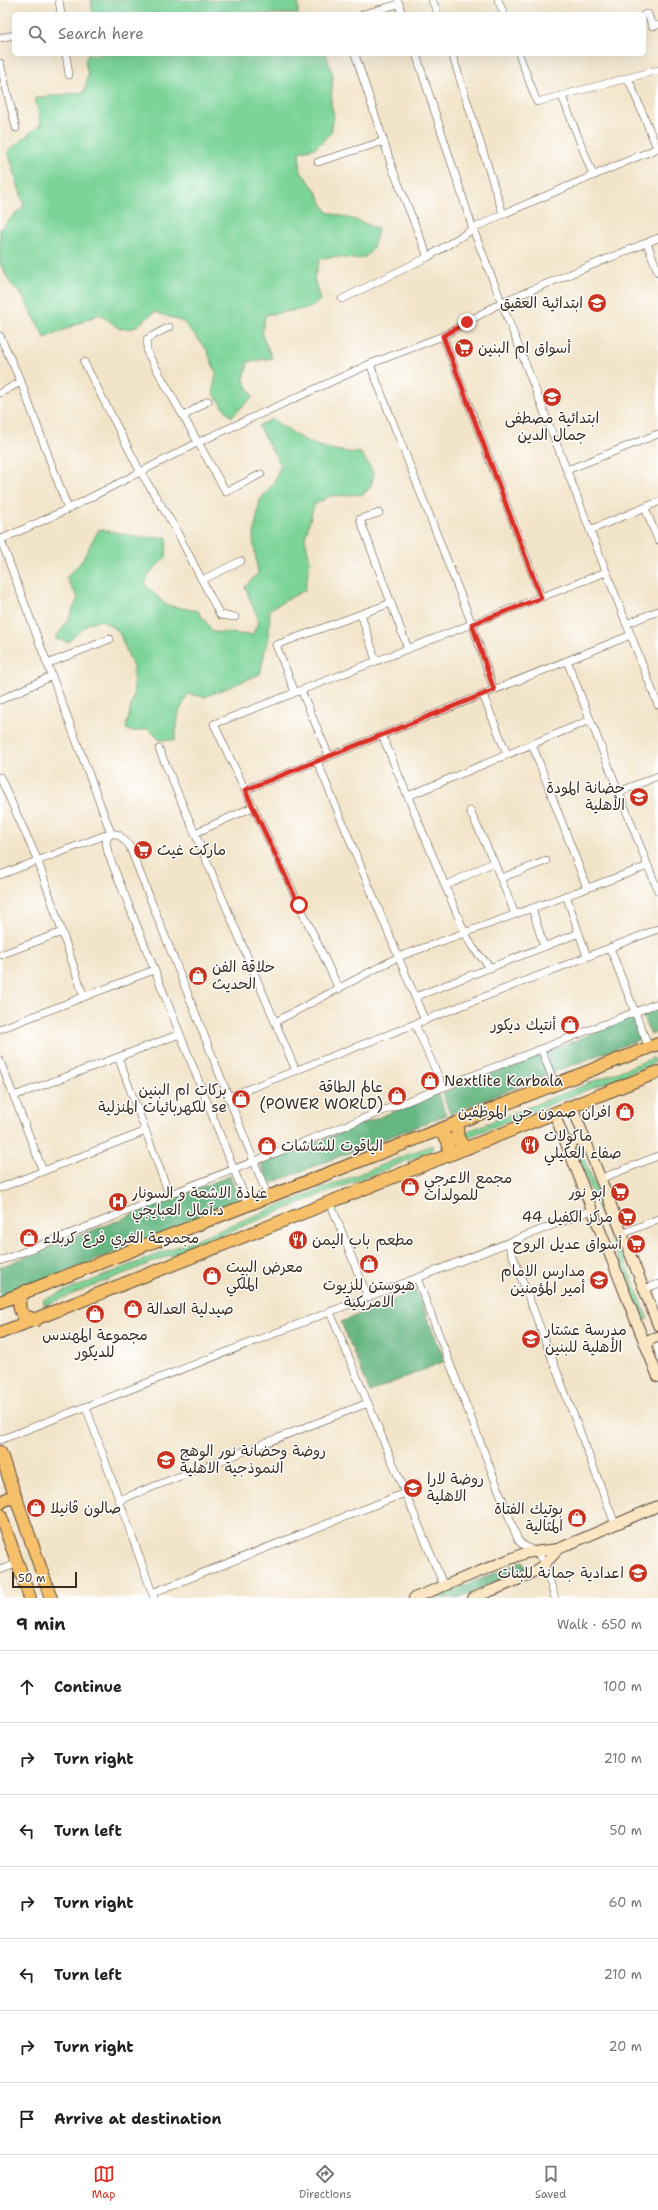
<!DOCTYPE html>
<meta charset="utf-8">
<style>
body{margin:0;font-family:"Shantell Sans","Playpen Sans Arabic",sans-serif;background:#f2f2f2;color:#202124}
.scale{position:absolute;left:12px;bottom:10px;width:65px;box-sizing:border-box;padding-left:4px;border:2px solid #3b2a1e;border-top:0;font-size:11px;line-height:14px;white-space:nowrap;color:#3b2a1e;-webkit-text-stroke:3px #fff;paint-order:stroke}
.stop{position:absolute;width:12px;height:12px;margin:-9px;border:3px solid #d93025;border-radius:50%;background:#fff}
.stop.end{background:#d93025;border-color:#fff;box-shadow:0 1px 4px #0008}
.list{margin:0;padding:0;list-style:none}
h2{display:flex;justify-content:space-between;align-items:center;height:52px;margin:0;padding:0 16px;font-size:17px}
h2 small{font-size:13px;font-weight:400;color:#757577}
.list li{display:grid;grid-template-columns:26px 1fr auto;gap:12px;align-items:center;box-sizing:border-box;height:72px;padding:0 16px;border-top:1px solid #e0e0e0}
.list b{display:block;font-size:15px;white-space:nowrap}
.list em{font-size:13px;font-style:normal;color:#757577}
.icon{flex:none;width:22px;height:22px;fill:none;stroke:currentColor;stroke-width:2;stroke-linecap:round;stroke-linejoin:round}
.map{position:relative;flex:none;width:658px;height:1598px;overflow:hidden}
.search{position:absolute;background:#fff;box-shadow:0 4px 16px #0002;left:12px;right:12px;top:12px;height:44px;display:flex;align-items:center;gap:10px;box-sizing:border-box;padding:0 14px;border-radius:6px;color:#757577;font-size:15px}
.sheet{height:556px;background:#fff}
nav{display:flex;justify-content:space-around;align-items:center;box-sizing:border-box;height:56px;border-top:1px solid #e0e0e0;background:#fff;font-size:11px;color:#757577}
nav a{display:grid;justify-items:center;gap:2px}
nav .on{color:#d93025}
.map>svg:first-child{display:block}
.green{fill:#7cd499;stroke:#5c7f5c}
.forest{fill:#65b681;stroke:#507050}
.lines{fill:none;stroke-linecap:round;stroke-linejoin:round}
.street-casing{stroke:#564638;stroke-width:8}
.secondary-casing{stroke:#564638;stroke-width:12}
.primary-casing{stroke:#564638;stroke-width:14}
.street{stroke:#fff;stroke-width:7}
.secondary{stroke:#fbe6c4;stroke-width:10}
.primary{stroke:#f6c06b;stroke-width:12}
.route{stroke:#d93025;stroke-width:5}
.labels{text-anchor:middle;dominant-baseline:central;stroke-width:3;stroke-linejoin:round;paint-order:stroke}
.poi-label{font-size:15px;fill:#3b2a1e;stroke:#fff;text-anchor:start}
</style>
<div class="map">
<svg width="658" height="1598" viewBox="0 0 658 1598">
<rect width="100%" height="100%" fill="#fff"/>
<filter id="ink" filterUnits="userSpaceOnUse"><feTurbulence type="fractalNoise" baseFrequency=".025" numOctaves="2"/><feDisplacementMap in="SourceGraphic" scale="8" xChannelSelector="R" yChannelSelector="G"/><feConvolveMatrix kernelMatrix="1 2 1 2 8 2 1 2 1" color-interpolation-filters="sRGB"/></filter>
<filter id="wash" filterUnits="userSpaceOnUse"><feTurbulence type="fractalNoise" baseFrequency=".012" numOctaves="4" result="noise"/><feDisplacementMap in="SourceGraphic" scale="16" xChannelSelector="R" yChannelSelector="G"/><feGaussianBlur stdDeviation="0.9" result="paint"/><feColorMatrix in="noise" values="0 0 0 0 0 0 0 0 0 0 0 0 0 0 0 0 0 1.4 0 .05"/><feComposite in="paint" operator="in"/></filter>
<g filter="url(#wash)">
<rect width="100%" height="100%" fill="#f2e4c9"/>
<g class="green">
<polygon points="91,0 301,0 298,4 298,14 93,14"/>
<path d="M88 54H326L333 75 331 103 334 117 331 133 317 147 299 152 301 172 315 189 327 212 359 221 378 229C369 278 349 250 320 259L314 278 320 300 310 308 265 315 262 335 272 358 248 362 244 380 253 397 231 417 213 393 216 373 207 350 183 322 155 312 134 328 120 329 100 314 45 338 22 295 10 283 0 263V229L24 205 8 151 41 124 35 98 84 92 88 75 85 62Z"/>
<path d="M272 419C304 442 321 451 361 453L374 473 371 486 364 494 330 496 314 505 305 538 310 561 305 590 270 609 269 632 260 674 205 697 188 694 179 712 175 740H160L148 729 132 732 126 729 134 693 133 667 119 632 102 620 89 623 68 642 55 639 68 620 78 598 66 578 81 562 99 529 144 538 167 537 166 557 149 574 145 584 166 605 198 611 213 632 252 635 259 621 245 587 258 573 253 539 260 500 273 484 281 465 258 426Z"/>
<polygon points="653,1058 655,1063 465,1138 463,1133"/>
<polygon points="432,1145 434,1150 45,1305 43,1300"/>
<polygon points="579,1146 648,1319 643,1321 574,1148"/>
</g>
<g class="forest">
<polygon points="658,1009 658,1032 651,1035 642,1015"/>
<polygon points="633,1017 640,1039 552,1073 544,1053"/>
<polygon points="540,1054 549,1074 450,1114 442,1093"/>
<polygon points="438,1094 446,1115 269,1184 261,1164"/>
<polygon points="230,1176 240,1203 0,1298 0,1267"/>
<polygon points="416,1290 445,1361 370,1392 341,1322"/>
<polygon points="523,1561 527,1570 458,1598 432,1598"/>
</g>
</g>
<g filter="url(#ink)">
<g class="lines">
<defs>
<g id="street">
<polyline points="59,0 61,14"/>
<polyline points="432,0 438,14"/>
<polyline points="498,0 504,14"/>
<polyline points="398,1 402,14"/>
<polyline points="363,14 399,4"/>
<polyline points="644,15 648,14 652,26 658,25"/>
<polyline points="0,38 14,35"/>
<polyline points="66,54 69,75"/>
<polyline points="355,54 393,170 428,257"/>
<polyline points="416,54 473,229 658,705"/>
<polyline points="452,54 503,214"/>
<polyline points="519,54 537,102 658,70"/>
<polyline points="0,63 16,128"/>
<polyline points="628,78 657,148"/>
<polyline points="562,96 593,175"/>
<polyline points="318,162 384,141"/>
<polyline points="647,243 658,272"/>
<polyline points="342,299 428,257 473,229 503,214 658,148"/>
<polyline points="169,327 147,339 147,352 226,492 261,474"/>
<polyline points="0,336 21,382 68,509"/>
<polyline points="443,336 541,597"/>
<polyline points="84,362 140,471 174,526 220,615 235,617"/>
<polyline points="370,364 472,624 494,690"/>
<polyline points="0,393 21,382"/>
<polyline points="184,416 208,401"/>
<polyline points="567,470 658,434"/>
<polyline points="645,508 658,540"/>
<polyline points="379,513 360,519 408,649"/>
<polyline points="590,530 658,502"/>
<polyline points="0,538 111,833"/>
<polyline points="0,540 68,509 199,442 370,364 443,336 502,302 658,238"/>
<polyline points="202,580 241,561"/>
<polyline points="361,614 376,661"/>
<polyline points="626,624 658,611"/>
<polyline points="567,661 658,891"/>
<polyline points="47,664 110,639"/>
<polyline points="301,690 329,756"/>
<polyline points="295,692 276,645 391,603"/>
<polyline points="483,695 507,754"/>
<polyline points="0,700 52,676"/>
<polyline points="382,735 465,933 473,948 491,968"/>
<polyline points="532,744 587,888"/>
<polyline points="159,749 296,1071"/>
<polyline points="317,761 425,1021"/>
<polyline points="0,777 38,861 84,997"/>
<polyline points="245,790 631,635"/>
<polyline points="619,792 658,776"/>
<polyline points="408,796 590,720"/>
<polyline points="470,811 494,862 515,914"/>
<polyline points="111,833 106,841 108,853 248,1205"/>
<polyline points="195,833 253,807"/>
<polyline points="0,875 111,833 119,835 129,845 268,1197"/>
<polyline points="501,878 546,861"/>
<polyline points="445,886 494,862"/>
<polyline points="566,895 587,957"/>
<polyline points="532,908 544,947"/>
<polyline points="610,948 649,1048"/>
<polyline points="0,955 62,932"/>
<polyline points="339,989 214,724 606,572"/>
<polyline points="415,997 579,933"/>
<polyline points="275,1022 398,957 648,866"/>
<polyline points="415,1024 443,1087"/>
<polyline points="0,1029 154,970"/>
<polyline points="541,1049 555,1084"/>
<polyline points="118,1057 169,1194"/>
<polyline points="0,1061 43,1171"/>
<polyline points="14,1096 180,1034"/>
<polyline points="228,1097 658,929"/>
<polyline points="600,1179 658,1156"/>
<polyline points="0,1188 146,1131"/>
<polyline points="330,1202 368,1298"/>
<polyline points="622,1234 658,1219"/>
<polyline points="508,1243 615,1524"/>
<polyline points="0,1261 658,1003"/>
<path d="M417 1278 518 1540C524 1548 531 1548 538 1554 546 1562 551 1587 555 1598"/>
<polyline points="644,1289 658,1284"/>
<polyline points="330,1312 444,1586"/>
<polyline points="86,1407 154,1598"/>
<polyline points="0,1440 592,1210"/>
<polyline points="119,1500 368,1403"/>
<polyline points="0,1570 18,1563"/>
<polyline points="152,1593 405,1493"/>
</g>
<g id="secondary">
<polyline points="572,1106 658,1325"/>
<polyline points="554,1113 658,1377"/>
<path d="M569 1150C570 1140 580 1137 586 1144"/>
<polyline points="646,1345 651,1339 658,1337"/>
<polyline points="414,1598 525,1553 558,1549 658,1506"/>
<path d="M473 1598C503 1585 539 1577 558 1549"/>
</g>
<g id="primary">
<path d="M459 1122C455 1133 457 1142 467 1148"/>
<path d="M437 1131C448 1136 451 1144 447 1156"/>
<path d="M26 1291C18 1298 17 1307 23 1315L36 1320"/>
<polyline points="0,1302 658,1044"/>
<polyline points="0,1333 658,1072"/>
<polyline points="0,1452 51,1598"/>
<polyline points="0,1503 8,1498 17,1499"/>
<polyline points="0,1514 30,1598"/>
</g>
</defs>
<use href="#street" class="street-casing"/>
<use href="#secondary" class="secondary-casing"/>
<use href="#primary" class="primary-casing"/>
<use href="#street" class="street"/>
<use href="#secondary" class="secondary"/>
<use href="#primary" class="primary"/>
</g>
</g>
<g class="lines" filter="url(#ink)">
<polyline class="route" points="299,905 245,790 494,690 472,624 541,598 443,336 467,322"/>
</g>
<defs>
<symbol id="school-disc" viewBox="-11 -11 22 22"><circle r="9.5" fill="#c8321e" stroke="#fff"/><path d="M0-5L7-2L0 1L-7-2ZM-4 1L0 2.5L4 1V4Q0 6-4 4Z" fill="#fff"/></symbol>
<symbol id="supermarket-disc" viewBox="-11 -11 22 22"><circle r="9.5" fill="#c8321e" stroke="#fff"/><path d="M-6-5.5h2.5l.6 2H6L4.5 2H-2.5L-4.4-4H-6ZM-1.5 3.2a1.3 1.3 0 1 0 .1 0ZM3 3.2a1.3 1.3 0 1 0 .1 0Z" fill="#fff"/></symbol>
<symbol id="shop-disc" viewBox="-11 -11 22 22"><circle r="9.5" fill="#c8321e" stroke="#fff"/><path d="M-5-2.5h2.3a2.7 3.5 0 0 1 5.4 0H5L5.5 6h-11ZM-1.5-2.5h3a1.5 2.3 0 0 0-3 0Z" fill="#fff"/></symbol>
<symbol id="restaurant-disc" viewBox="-11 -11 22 22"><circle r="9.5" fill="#c8321e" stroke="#fff"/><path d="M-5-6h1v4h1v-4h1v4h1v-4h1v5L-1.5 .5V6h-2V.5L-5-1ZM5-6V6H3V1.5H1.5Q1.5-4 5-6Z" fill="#fff"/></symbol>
<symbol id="hospital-disc" viewBox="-11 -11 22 22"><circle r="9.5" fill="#c8321e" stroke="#fff"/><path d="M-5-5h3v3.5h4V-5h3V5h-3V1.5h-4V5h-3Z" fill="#fff"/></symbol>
</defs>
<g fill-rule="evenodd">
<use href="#school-disc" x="586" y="292" width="22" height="22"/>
<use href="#supermarket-disc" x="453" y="337" width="22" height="22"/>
<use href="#school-disc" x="541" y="386" width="22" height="22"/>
<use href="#school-disc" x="628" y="786" width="22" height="22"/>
<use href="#supermarket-disc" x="132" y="839" width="22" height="22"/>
<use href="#shop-disc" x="187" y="965" width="22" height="22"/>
<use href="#shop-disc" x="559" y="1014" width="22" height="22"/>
<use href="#shop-disc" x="419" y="1070" width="22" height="22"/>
<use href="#shop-disc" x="386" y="1085" width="22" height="22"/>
<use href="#shop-disc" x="230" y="1088" width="22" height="22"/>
<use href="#shop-disc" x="614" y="1101" width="22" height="22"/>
<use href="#restaurant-disc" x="519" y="1134" width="22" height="22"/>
<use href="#shop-disc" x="256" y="1135" width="22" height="22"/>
<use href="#shop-disc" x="399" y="1176" width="22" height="22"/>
<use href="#supermarket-disc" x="609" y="1181" width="22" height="22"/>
<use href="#hospital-disc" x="107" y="1191" width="22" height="22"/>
<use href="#supermarket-disc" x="616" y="1206" width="22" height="22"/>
<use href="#shop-disc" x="18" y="1227" width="22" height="22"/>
<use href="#restaurant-disc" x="287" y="1229" width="22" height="22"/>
<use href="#supermarket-disc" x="625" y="1233" width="22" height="22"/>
<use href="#shop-disc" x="358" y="1253" width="22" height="22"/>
<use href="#shop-disc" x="201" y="1265" width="22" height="22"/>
<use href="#school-disc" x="588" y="1269" width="22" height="22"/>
<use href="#shop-disc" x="122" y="1298" width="22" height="22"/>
<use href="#shop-disc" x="84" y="1303" width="22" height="22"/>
<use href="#school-disc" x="520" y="1328" width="22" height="22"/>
<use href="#school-disc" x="155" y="1449" width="22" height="22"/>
<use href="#school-disc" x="402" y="1477" width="22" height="22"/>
<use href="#shop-disc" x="25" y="1497" width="22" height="22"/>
<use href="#shop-disc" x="566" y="1507" width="22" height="22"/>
<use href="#school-disc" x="627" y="1562" width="22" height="22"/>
</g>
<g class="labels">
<g class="poi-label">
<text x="583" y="303" text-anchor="end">ابتدائية العقيق</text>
<text x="478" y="348">أسواق ام البنين</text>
<text x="552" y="418" text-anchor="middle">ابتدائية مصطفى<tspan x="552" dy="17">جمال الدين</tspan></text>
<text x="625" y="788" text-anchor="end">حضانة المودة<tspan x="625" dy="17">الأهلية</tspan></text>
<text x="157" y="850">ماركت غيث</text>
<text x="212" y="967">حلاقة الفن<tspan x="212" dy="17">الحديث</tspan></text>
<text x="556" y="1025" text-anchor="end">أنتيك ديكور</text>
<text x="444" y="1081">Nextlite Karbala</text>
<text x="383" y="1087" text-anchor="end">عالم الطاقة<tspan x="383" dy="17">(POWER WORLD)</tspan></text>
<text x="227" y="1090" text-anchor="end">بركات ام البنين<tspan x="227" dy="17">للكهربائيات المنزلية se</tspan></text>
<text x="611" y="1112" text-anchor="end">افران صمون حي الموظفين</text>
<text x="544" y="1136">ماكولات<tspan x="544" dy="17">صفاء العكيلي</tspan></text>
<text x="281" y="1146">الياقوت للشاشات</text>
<text x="424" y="1178">مجمع الاعرجي<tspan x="424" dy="17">للمولدات</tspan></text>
<text x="606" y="1192" text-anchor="end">ابو نور</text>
<text x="132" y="1193">عيادة الاشعة و السونار<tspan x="132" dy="17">د.آمال العبايجي</tspan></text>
<text x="613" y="1217" text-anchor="end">مركز الكفيل 44</text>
<text x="43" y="1238">مجموعة الغري فرع كربلاء</text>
<text x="312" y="1240">مطعم باب اليمن</text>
<text x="622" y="1244" text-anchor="end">أسواق عديل الروح</text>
<text x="226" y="1267">معرض البيت<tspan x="226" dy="17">الملكي</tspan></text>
<text x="585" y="1271" text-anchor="end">مدارس الامام<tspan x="585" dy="17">أمير المؤمنين</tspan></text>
<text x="369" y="1285" text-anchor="middle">هيوستن للزيوت<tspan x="369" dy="17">الامريكية</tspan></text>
<text x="147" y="1309">صيدلية العدالة</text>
<text x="545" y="1330">مدرسة عشتار<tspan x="545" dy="17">الأهلية للبنين</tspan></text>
<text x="95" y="1335" text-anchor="middle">مجموعة المهندس<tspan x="95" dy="17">للديكور</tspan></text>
<text x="180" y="1451">روضة وحضانة نور الوهج<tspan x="180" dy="17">النموذجية الاهلية</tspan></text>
<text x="427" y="1479">روضة لارا<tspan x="427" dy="17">الاهلية</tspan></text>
<text x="50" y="1508">صالون ڤانيلا</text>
<text x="563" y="1509" text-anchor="end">بوتيك الفتاة<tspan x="563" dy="17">المثالية</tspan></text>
<text x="624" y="1573" text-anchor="end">اعدادية جمانة للبنات</text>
</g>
</g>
</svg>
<div class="scale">50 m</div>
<div class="stop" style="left:299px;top:905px"></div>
<div class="stop end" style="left:467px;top:322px"></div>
<div class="search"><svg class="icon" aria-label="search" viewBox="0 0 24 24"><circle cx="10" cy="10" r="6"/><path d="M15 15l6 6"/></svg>Search here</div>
</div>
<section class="sheet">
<h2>9 min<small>Walk · 650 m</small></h2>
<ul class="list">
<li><svg class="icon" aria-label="ahead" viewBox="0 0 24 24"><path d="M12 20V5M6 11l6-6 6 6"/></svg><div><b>Continue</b></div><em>100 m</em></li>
<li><svg class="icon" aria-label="right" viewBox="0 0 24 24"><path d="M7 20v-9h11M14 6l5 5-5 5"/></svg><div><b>Turn right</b></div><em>210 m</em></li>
<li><svg class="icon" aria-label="left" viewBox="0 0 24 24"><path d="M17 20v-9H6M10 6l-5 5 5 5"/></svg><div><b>Turn left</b></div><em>50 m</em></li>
<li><svg class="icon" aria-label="right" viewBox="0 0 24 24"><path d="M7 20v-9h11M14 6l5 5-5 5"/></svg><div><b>Turn right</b></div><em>60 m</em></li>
<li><svg class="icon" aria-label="left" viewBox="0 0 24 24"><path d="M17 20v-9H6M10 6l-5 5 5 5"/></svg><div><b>Turn left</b></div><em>210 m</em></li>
<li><svg class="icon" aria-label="right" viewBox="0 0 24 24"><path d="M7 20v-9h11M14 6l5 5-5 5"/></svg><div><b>Turn right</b></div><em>20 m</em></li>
<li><svg class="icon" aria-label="arrive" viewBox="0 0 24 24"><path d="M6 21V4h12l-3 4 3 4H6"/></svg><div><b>Arrive at destination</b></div></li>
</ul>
</section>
<nav>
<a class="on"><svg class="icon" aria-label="map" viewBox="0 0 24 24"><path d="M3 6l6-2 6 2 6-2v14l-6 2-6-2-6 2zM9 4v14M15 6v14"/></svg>Map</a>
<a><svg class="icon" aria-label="directions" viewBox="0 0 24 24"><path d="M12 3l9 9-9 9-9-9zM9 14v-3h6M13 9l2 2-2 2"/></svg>Directions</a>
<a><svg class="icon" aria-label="saved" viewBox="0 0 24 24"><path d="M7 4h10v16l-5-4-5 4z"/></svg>Saved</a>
</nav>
